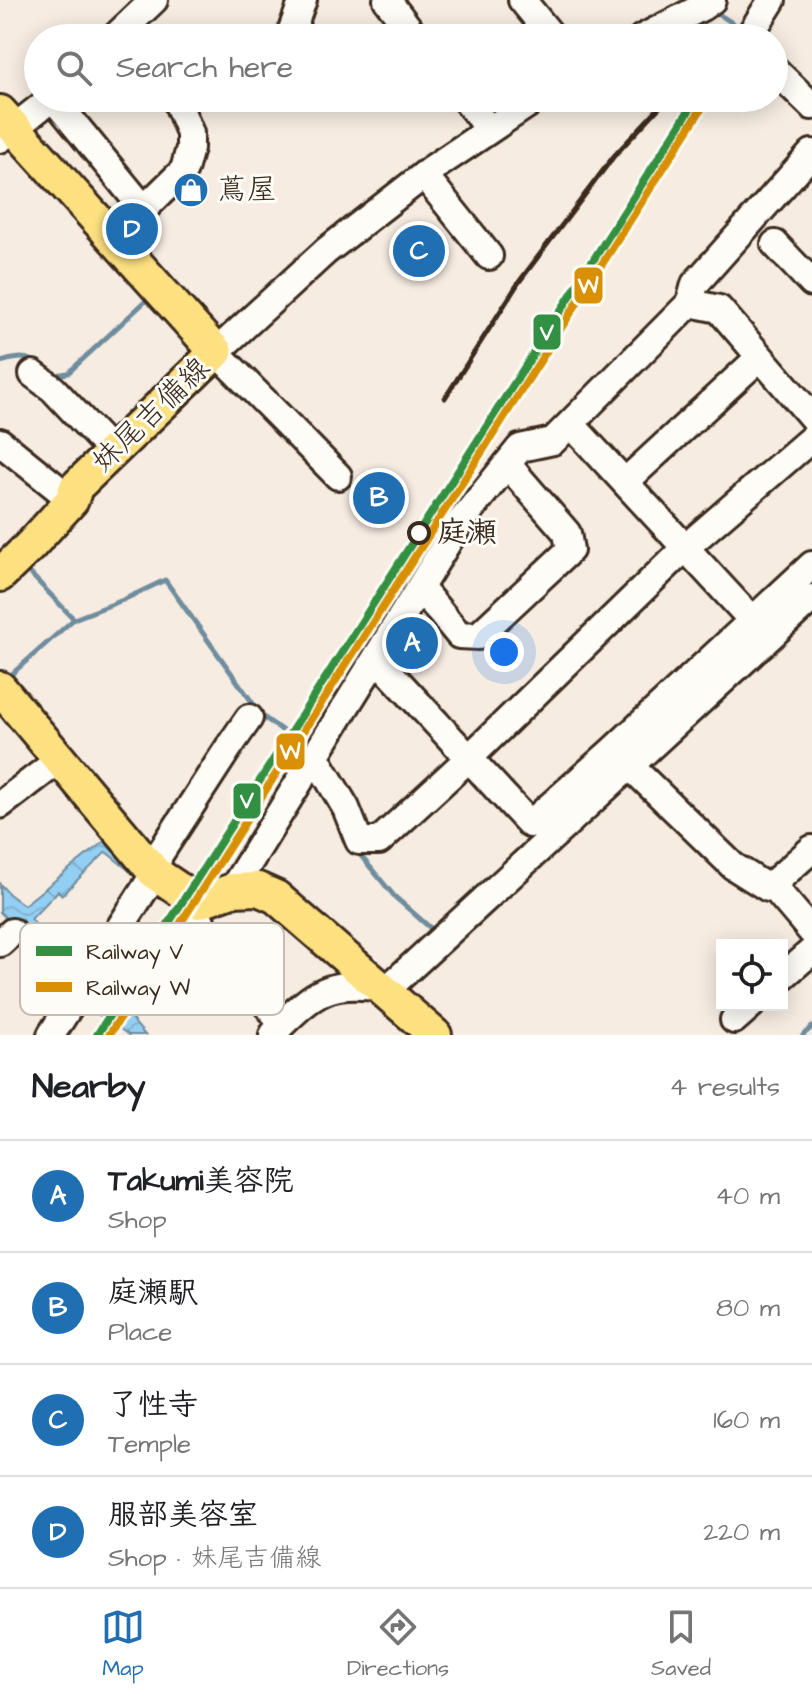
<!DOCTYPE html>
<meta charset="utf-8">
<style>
body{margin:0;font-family:"Architects Daughter","Klee One",sans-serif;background:#f2f2f2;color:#202124}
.controls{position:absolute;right:24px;bottom:24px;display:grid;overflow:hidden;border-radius:0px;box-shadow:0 4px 20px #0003}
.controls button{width:72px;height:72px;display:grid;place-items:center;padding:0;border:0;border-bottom:2px solid #e0e0e0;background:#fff;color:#202124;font:40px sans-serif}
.you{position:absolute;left:504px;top:652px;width:28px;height:28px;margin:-20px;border:6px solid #fff;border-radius:50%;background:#1a73e8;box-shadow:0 0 0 12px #1a73e833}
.badge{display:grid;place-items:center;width:52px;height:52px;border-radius:50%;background:#1f6fb2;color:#fff;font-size:26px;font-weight:700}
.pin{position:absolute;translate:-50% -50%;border:4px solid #fff;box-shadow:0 2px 8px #0006}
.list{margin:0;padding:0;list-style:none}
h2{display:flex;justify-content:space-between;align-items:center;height:104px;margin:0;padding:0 32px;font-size:34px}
h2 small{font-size:26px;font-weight:400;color:#757577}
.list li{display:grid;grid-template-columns:52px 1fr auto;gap:24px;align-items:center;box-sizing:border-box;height:112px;padding:0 32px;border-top:2px solid #e0e0e0}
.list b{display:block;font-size:30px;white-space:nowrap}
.list p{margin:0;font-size:26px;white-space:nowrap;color:#757577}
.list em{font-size:26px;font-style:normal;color:#757577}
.icon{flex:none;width:44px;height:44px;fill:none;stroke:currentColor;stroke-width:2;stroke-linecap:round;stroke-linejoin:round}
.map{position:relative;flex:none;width:812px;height:1035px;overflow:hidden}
.search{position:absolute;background:#fff;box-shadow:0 4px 20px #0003;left:24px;right:24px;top:24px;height:88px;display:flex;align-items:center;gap:20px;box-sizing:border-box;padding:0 28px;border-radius:44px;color:#757577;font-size:30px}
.sheet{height:552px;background:#fff}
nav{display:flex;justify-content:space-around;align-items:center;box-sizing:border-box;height:112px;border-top:2px solid #e0e0e0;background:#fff;font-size:22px;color:#757577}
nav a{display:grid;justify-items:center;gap:4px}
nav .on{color:#1f6fb2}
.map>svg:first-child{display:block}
.water{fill:url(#water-waves);stroke:#708d9e;stroke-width:2}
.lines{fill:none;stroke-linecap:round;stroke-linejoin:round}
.stream{stroke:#708d9e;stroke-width:5}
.minor-casing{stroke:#3b2a1e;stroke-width:32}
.major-casing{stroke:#3b2a1e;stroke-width:38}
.minor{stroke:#fdfcf7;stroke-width:26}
.major{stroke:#fde080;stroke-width:32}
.rail{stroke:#3b2a1e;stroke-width:5}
.rail-1-casing{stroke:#fdfcf7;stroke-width:14}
.rail-2-casing{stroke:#fdfcf7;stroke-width:14}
.rail-1{stroke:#319041;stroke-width:8}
.rail-2{stroke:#d99004;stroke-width:8}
.stop-dot{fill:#fdfcf7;stroke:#3b2a1e;stroke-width:4}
.labels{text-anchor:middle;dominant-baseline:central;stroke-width:6;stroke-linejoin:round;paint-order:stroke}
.poi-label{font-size:30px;fill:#3b2a1e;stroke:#fdfcf7;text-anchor:start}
.street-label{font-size:30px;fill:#3b2a1e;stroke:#fdfcf7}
.stop-label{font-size:30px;font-weight:bold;fill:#3b2a1e;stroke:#fdfcf7;text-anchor:start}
.key{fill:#fdfcf7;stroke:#c3bdb6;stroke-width:2}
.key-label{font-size:22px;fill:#3b2a1e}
.line-badge{stroke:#fdfcf7;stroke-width:3}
.badge-label{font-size:22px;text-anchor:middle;font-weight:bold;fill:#fff}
</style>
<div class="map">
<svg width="812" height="1035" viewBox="0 0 812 1035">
<defs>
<pattern id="water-waves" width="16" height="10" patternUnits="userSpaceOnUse" patternTransform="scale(2)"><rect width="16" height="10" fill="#93cff3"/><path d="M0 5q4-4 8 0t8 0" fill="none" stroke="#80b2d0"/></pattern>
</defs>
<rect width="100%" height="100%" fill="#f6ece2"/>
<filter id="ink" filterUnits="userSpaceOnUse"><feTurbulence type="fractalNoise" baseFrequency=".0125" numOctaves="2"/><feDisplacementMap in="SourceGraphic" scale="16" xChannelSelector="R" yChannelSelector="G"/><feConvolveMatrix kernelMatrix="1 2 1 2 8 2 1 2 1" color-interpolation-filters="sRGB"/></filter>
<g filter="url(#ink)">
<polygon class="water" points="112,835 139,872 136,876 106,852 62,895 58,891 31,919 87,985 124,1010 145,1035 129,1035 84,1005 72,986 0,912 0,884 9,894 24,905"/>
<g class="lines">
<g class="stream">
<polyline points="711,9 743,30"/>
<path d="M0 362C13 359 26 354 37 364"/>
<polyline points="50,376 68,373 150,297"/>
<polyline points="24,567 74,619 123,600 165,580 262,716 294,739 301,755"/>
<polyline points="5,680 74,619"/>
<polyline points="356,850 395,897 435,932"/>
<polyline points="803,1035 812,1027"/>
</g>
<defs>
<g id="minor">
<polyline points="387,0 416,38"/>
<polyline points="522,0 553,38"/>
<polyline points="114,38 154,0"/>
<polyline points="289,38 303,0"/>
<polyline points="642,38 702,7 712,0"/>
<polyline points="748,38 772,0"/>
<polyline points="774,69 812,106"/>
<polyline points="53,98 143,208"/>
<polyline points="464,98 489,129"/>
<polyline points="0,139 52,98"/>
<polyline points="424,175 489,256"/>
<polyline points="114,238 184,170 190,148 190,133 178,104 180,98"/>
<polyline points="775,244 812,283"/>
<polyline points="690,303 695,284 812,153"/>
<polyline points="33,374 53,389 113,453"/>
<polyline points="571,424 752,620"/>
<polyline points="0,442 72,500"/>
<polyline points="338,476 216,352 326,251 433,168 537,98"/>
<polyline points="625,482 760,357"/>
<polyline points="420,588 459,635 478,636 570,550 567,533 507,464"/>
<polyline points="377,659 530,824 611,752 812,565"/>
<polyline points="315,756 346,808 359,841 379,841 468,759 686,547 812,438"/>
<polyline points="629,765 733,866 768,888 812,849"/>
<polyline points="0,805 59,760"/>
<polyline points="772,885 812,932"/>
<polyline points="232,890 459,524 520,448 553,441 690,303 719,309 812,417"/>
<polyline points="198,902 197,911 208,940 276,1015 280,1026 273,1035"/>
<polyline points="0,943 12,932"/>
<polyline points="782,977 812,951"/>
<polyline points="385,991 812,598"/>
<polyline points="734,1020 751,1005"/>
<path d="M280 1026C315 992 330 980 381 988"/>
<polyline points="51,1035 155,873 159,855 229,747 249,718"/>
</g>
<g id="major">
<polyline points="0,112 216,352 76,487 72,500 31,545 0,575"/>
<polyline points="0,688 155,873 198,902 232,890 258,889 276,897 435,1035"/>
</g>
</defs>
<use href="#minor" class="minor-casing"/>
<use href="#major" class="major-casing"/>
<use href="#minor" class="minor"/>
<use href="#major" class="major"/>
<polyline class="rail" points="445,398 519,282 614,156 668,98"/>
<defs>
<polyline id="rail-1" points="97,1035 697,98"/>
<polyline id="rail-2" points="109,1035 705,103"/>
</defs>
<use href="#rail-1" class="rail-1-casing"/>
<use href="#rail-2" class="rail-2-casing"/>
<use href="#rail-1" class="rail-1"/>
<use href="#rail-2" class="rail-2"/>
</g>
</g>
<defs>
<symbol id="shop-disc" viewBox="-11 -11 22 22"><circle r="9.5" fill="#1f6fb2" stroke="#fdfcf7"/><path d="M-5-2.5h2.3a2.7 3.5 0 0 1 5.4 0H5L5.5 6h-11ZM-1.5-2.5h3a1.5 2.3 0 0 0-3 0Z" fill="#fff"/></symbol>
</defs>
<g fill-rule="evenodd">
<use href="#shop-disc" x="171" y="170" width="40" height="40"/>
</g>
<circle class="stop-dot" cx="419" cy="533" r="10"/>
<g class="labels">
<g class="poi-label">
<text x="217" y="190">蔦屋</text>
</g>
<g class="street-label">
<text transform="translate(151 415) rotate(-44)">妹尾吉備線</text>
</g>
<g class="stop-label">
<text x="437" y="533">庭瀬</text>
</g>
</g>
<rect x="20" y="923" width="264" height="92" rx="12" class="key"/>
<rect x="36" y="946" width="36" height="10" fill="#319041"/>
<rect x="36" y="982" width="36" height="10" fill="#d99004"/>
<g class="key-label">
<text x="86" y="959">Railway V</text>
<text x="86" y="995">Railway W</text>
</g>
<g class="line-badge">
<rect x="573" y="266" width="31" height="39" rx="8" fill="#d99004"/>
<rect x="532" y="313" width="30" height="38" rx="8" fill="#319041"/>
<rect x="275" y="732" width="31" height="39" rx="8" fill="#d99004"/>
<rect x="232" y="782" width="30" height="38" rx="8" fill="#319041"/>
</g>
<g class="badge-label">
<text x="588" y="293">W</text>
<text x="547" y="340">V</text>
<text x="290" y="759">W</text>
<text x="247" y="808">V</text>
</g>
</svg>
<div class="controls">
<button><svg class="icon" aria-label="locate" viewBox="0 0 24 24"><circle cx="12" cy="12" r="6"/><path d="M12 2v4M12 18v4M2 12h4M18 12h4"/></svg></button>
</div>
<div class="you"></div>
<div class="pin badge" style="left:412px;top:643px">A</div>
<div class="pin badge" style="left:379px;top:498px">B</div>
<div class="pin badge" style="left:419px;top:251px">C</div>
<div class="pin badge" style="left:132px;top:229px">D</div>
<div class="search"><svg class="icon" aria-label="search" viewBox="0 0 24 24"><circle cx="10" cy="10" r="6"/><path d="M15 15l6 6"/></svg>Search here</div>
</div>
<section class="sheet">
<h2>Nearby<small>4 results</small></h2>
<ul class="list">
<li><span class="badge">A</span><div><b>Takumi美容院</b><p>Shop</p></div><em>40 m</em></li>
<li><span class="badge">B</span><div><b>庭瀬駅</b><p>Place</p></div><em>80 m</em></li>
<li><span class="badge">C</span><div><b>了性寺</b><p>Temple</p></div><em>160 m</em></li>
<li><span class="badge">D</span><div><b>服部美容室</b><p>Shop · 妹尾吉備線</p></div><em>220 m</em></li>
</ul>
</section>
<nav>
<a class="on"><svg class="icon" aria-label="map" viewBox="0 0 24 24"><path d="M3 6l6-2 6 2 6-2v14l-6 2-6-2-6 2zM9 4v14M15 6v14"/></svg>Map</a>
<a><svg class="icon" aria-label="directions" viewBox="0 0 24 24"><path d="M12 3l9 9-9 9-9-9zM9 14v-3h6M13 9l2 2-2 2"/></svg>Directions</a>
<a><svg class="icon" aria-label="saved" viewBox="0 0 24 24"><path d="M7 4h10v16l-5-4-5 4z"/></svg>Saved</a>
</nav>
